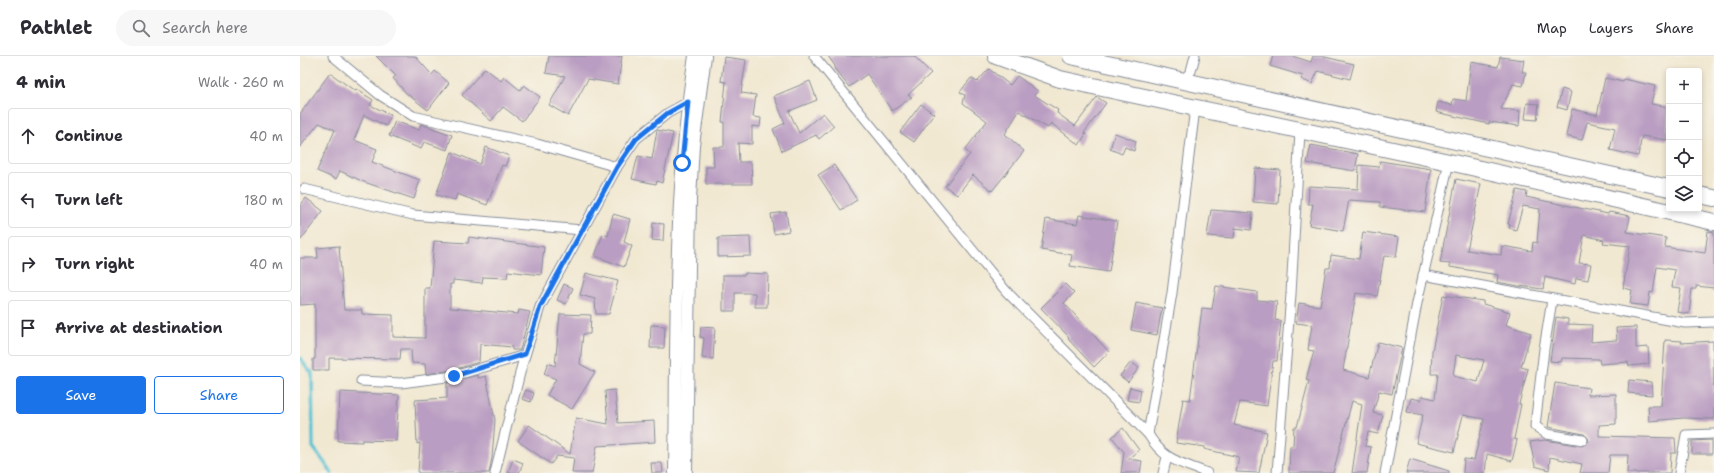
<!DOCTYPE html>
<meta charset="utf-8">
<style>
body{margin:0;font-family:"Shantell Sans",sans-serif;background:#f7f7f7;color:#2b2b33}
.controls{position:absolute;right:12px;top:12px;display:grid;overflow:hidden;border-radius:4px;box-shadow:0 2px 6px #0003}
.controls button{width:36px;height:36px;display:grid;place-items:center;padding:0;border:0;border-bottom:1px solid #e1e1e2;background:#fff;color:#2b2b33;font:20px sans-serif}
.stop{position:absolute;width:12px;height:12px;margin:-9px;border:3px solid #1a73e8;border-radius:50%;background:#fff}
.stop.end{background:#1a73e8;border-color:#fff;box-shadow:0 1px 4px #0008}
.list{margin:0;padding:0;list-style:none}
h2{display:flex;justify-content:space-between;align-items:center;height:52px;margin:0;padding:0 16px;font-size:17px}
h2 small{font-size:13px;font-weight:400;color:#7c7c81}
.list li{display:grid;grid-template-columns:26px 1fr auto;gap:12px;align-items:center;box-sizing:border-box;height:56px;margin:0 8px 8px;padding:0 8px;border:1px solid #e1e1e2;border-radius:4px}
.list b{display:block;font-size:15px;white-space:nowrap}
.list em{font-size:13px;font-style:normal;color:#7c7c81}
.actions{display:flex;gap:8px;padding:12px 16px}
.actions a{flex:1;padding:9px 0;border:1px solid #1a73e8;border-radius:4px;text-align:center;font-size:14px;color:#1a73e8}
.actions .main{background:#1a73e8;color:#fff}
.icon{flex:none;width:22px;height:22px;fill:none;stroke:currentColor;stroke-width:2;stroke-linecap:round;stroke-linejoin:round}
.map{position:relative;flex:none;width:1414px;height:417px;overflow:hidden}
header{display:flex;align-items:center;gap:24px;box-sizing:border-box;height:56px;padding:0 20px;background:#fff;border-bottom:1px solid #e1e1e2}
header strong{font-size:19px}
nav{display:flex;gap:22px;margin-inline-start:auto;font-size:14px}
.search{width:280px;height:36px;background:#f7f7f7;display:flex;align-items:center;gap:10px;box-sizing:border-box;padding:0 14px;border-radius:22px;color:#7c7c81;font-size:15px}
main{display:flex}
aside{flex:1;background:#fff}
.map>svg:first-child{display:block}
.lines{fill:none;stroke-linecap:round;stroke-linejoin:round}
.stream{stroke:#58c2d4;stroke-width:3.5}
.building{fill:#ba9dc2;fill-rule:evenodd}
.minor-casing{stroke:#868c98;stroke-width:11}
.tertiary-casing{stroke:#868c98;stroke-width:14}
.trunk-casing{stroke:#868c98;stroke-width:18}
.minor{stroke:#fff;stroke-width:9}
.tertiary{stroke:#fff;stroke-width:12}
.trunk{stroke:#fff;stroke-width:16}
.route{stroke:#1a73e8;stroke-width:5}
</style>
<header>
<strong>Pathlet</strong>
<div class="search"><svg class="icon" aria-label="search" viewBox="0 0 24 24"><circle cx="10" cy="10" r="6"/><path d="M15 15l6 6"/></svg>Search here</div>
<nav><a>Map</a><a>Layers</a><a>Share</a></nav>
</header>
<main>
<aside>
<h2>4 min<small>Walk · 260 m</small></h2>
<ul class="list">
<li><svg class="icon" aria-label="ahead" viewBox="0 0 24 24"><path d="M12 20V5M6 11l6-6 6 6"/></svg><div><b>Continue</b></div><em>40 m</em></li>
<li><svg class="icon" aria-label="left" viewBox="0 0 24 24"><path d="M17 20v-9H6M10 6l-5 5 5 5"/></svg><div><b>Turn left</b></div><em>180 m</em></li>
<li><svg class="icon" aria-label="right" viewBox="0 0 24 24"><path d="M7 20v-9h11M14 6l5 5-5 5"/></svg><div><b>Turn right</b></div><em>40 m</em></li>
<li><svg class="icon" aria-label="arrive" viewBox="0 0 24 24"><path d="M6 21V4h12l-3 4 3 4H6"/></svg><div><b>Arrive at destination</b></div></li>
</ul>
<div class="actions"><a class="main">Save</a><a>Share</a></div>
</aside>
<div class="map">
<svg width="1414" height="417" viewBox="0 0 1414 417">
<rect width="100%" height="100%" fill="#f7f3e8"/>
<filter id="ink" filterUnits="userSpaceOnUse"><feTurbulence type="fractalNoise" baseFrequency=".025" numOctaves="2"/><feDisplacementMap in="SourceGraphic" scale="8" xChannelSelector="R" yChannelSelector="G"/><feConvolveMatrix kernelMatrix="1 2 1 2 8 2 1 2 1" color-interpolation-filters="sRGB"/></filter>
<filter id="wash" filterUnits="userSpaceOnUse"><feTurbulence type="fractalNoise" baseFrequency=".012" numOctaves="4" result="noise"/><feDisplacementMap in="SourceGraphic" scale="16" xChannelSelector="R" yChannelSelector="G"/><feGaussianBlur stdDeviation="0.9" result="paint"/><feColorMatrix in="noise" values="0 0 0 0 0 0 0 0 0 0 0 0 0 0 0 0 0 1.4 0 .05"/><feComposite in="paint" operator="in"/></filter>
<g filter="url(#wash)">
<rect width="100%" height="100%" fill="#f1e8d1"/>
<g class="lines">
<polyline class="stream" points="0,302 9,314 12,316 13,391 32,417"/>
</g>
<g id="blocks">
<g class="building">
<polygon points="76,0 115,0 132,19 135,15 149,27 128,54 106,37 93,22 96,20"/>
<polygon points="249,0 322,0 318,28 288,23 268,60 249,49 265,20 246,17"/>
<polygon points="528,0 614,0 631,17 608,39 612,41 592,55 567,18 549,31 534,12 535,10"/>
<polygon points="973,0 992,0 1011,6 1013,0 1021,0 1054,8 1050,23 1018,15 1012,28 1001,23 1003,20 970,10"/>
<polygon points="424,1 446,4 441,37 456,39 453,61 461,62 460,71 452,70 452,88 438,87 439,106 451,106 452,128 406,128 406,111 414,111 413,91 424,91 424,66 422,66 426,26 421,25"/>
<polygon points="1200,1 1224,4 1222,16 1226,16 1223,30 1213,28 1201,53 1220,55 1219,70 1189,66 1189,68 1136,56 1138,46 1152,49 1153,43 1166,45 1171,6 1198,11"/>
<polygon points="185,12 201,25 204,21 220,34 224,29 240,41 222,65 203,51 191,65 162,39"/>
<polygon points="689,13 710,29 717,20 738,35 734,39 758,54 757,57 775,70 797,41 806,47 784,77 786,78 779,89 751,67 748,72 719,55 705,78 724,95 692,135 673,119 657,139 645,130 670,98 665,94 687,65 663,47 665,39 660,36 671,22 677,26"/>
<polygon points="30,17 55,35 56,33 73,44 70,49 91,59 86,70 64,59 54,84 77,93 72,106 120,124 114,143 64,126 40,115 36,123 17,115 35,74 19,67 0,91 0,58"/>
<polygon points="1305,22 1323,26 1324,23 1355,30 1351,48 1369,51 1367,84 1342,80 1338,100 1310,94 1315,72 1287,66 1282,84 1266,80 1272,53 1297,59"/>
<polygon points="510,25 517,44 489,55 499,77 523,57 534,70 519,83 516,79 482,95 473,73 485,67 474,40"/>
<polygon points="1262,33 1271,36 1267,54 1257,51"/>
<polygon points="1227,47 1239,48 1237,64 1225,63"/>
<polygon points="621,48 634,58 614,86 600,76"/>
<polygon points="95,65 119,74 121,68 152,79 147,94 124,86 121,93 89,80"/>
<polygon points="357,74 373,77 362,127 357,125 356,128 332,123 338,100 352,103"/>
<polygon points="815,77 836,85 834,95 825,91 822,98 810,93"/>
<polygon points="1011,89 1058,98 1055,115 1007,107"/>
<polygon points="186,91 209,100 205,110 202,109 187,149 157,138 155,144 136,139 152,96 180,108"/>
<polygon points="1080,105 1131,113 1125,156 1080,151 1080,146 1049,144 1043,175 1009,169 1013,148 1008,148 1009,130 1058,133 1059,109 1079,111"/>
<polygon points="534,109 557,144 541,154 518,119"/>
<polygon points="955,112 980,114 978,148 953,146"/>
<polygon points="1156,123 1181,128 1167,194 1201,199 1202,190 1232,195 1233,186 1237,187 1240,153 1223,150 1216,174 1209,172 1210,168 1208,168 1217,134 1227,136 1226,141 1308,158 1309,156 1330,160 1327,176 1366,182 1365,191 1405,197 1408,175 1414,176 1414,232 1396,230 1396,233 1392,233 1389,258 1377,256 1381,232 1372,231 1375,214 1357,211 1353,237 1350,236 1348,250 1330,248 1332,234 1323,232 1330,190 1303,187 1304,184 1284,179 1279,207 1291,208 1288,224 1276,222 1275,228 1245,221 1243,233 1219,230 1197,226 1198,219 1150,211 1150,208 1140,207"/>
<polygon points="6,142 23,155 0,185 0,150"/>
<polygon points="911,154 953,157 951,174 935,172 934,182 907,180"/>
<polygon points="486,156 489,175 474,178 471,158"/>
<polygon points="313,158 330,163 324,186 332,190 324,211 295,200 303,178 308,180"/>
<polygon points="779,159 817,165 809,216 770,210 772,199 741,194 746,163 777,168"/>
<polygon points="353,167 364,168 363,185 352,184"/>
<polygon points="1063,176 1099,181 1096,201 1084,200 1077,240 1056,237 1043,314 1069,321 1078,286 1102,292 1092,338 1079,335 1073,357 1083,359 1078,378 1068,376 1065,390 1071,391 1067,417 1052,417 1062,348 1052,345 1033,417 989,417 990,390 993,390 994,371 997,371 1009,325 1006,324 1014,295 1008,294 1012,269 996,267 999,247 1020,250 1026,212 1030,212 1031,199 1059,203"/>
<polygon points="169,181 244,191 241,219 208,215 207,222 183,221 182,227 153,224 153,228 150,228 150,252 218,258 219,254 230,256 220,294 212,294 212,291 180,288 179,306 153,314 126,318 125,308 112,307 111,293 101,293 100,303 29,302 29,314 13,314 13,303 15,303 15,248 0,249 0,202 18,202 17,192 39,190 44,254 62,254 62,258 93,259 93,281 125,282 125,232 130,232 134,185 168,187"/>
<polygon points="450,181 451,200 418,201 418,182"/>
<polygon points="286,217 318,225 309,258 296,258 295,243 280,239"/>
<polygon points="445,217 468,218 467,251 455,251 455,237 435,237 435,255 423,255 423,219 445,219"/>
<polygon points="264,228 273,232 266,248 257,244"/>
<polygon points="765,228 774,237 764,247 809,296 794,311 768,283 769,281 741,252"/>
<polygon points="916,230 957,236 957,244 977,246 975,264 981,265 977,305 973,305 967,350 940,346 934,369 967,376 959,417 936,416 939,401 904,393 905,391 876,387 883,343 890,344 902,252 912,253"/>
<path d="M1143 239 1183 245V248L1210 256 1206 269 1231 277 1221 311 1228 313 1219 348H1221L1214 383 1217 384 1212 405 1187 398 1185 417H1163L1164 403 1174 404 1184 363 1163 359 1154 396 1116 387 1123 359 1107 356 1111 342 1121 344 1122 340 1135 343 1138 318H1131L1132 295ZM1156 299 1184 304 1178 326 1153 320Z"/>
<polygon points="836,247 862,252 857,279 831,274"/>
<polygon points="260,258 291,259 290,278 283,278 280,308 295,316 272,353 247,339 256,323 244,318 248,307 255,310"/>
<polygon points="1256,261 1268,263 1268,268 1292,269 1291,286 1317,284 1316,272 1336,271 1336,292 1348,291 1349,308 1329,310 1328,306 1300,308 1299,303 1262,302 1261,306 1250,305"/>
<polygon points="351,269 365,270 364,292 350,292"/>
<polygon points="401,271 415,272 413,303 402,302 404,282 400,281"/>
<polygon points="1365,284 1382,285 1381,287 1413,285 1414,363 1384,362 1349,365 1348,350 1361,350"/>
<polygon points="831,306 839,312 828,326 820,320"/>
<polygon points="178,319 178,322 186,320 195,364 192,402 189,417 118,417 120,387 117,388 115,344 147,342 147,327"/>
<polygon points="1329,324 1351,326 1352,339 1328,337"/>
<polygon points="1255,327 1289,332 1288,339 1316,338 1316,368 1299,369 1299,380 1375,382 1376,397 1371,397 1370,417 1327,417 1328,399 1310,399 1308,417 1280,417 1282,408 1250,401 1249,414 1235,410 1230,386 1245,384 1282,390 1289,385 1288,382 1284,378 1248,371"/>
<polygon points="830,331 841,334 839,346 827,344"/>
<polygon points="226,334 234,337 231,346 222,343"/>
<polygon points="315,334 318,367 354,365 355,386 297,390 292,417 272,417 274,402 257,400 251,408 218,385 229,369 270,398 276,362 308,368 305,335"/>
<polygon points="40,336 99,339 96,385 62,384 62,386 38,385"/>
<polygon points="823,372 839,394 828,403 842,405 840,417 821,417 824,396 812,381"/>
<polygon points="1412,384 1412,398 1392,398 1392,385"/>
<polygon points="213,403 223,407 219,417 208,417"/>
<polygon points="1110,403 1149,415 1149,417 1106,417"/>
<polygon points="351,407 362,407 363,417 352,417"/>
</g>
</g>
</g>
<g filter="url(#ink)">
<use href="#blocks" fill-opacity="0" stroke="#868c98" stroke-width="1"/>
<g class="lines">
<defs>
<g id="minor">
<polyline points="33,0 80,39 113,60 237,88 317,111"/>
<path d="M514 0 706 235 848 378C864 405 880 406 907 417"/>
<polyline points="882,26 891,15 895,0"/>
<polyline points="4,133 113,159 282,174"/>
<polyline points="1123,219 1385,267 1414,266"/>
<polyline points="1252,244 1244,293 1235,370 1247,378 1283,384"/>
<polyline points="61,325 101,327 154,320 225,299"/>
<polyline points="848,378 872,237 895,52"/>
<polyline points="195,417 222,309 240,251 317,111 336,83 368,57 388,46"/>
<polyline points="863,417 867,401"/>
<polyline points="977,417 991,238 1000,75"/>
<polyline points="1085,417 1117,247 1149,106"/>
<polyline points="1379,417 1386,379 1414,378"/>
</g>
<g id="tertiary">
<path d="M375 417C377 278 373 138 395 0"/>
<polyline points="386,417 390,143 393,89 405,0"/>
</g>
<g id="trunk">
<polyline points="696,0 760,23 1149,106 1414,166"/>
<polyline points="771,0 1369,132"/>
<polyline points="1399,139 1414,142"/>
</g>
</defs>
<use href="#minor" class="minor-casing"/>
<use href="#tertiary" class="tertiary-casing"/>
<use href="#trunk" class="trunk-casing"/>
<use href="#minor" class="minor"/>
<use href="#tertiary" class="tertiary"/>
<use href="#trunk" class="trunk"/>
</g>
</g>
<g class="lines" filter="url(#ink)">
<polyline class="route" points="154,320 225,298 240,251 317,111 336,83 368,57 388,46 382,107"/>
</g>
</svg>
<div class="controls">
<button>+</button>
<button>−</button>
<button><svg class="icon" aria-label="locate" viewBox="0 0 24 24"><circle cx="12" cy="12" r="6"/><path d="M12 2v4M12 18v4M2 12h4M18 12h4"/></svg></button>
<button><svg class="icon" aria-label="layers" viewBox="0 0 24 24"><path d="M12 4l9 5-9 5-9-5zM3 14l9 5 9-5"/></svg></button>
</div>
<div class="stop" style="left:382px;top:107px"></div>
<div class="stop end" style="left:154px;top:320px"></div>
</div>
</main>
